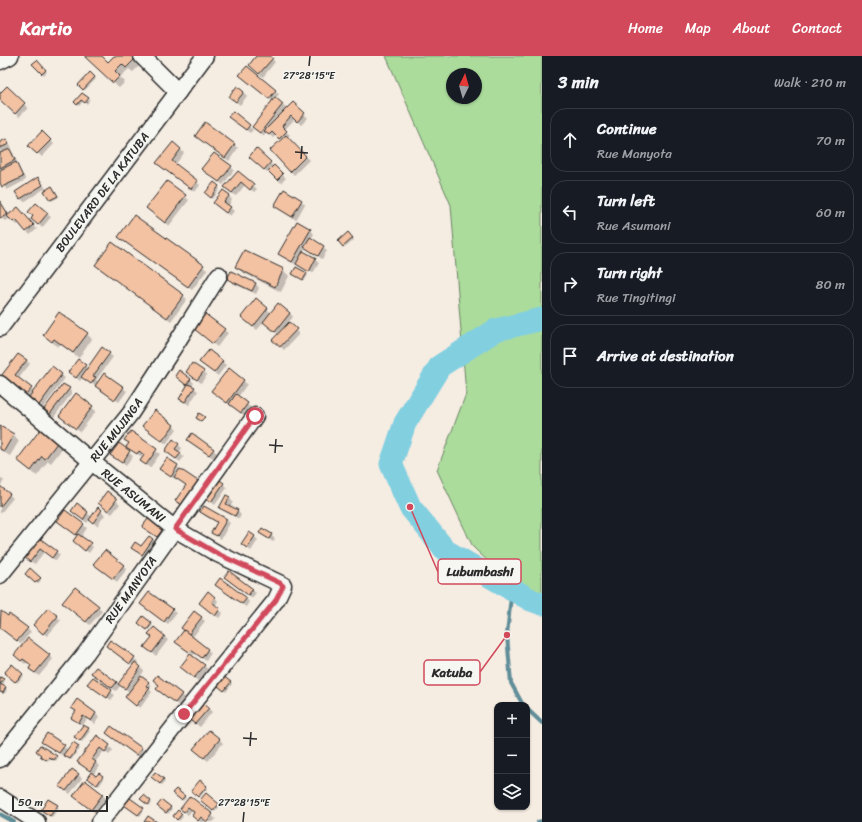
<!DOCTYPE html>
<meta charset="utf-8">
<style>
body{margin:0;font-family:Sriracha,sans-serif;background:#20242c;color:#f1f3f6}
.controls{position:absolute;right:12px;bottom:12px;display:grid;overflow:hidden;border-radius:8px;box-shadow:0 1px 3px #0004}
.controls button{width:36px;height:36px;display:grid;place-items:center;padding:0;border:0;border-bottom:1px solid #363941;background:#171b24;color:#f1f3f6;font:20px sans-serif}
.compass{position:absolute;left:446px;top:12px;width:36px;height:36px;border-radius:50%;background:#171b24;box-shadow:0 1px 3px #0004;rotate:5deg}
.scale{position:absolute;left:12px;bottom:10px;width:96px;box-sizing:border-box;padding-left:4px;border:2px solid #2b2b2b;border-top:0;font-size:11px;line-height:14px;white-space:nowrap;color:#2b2b2b;-webkit-text-stroke:3px #f6f6f2;paint-order:stroke}
.stop{position:absolute;width:12px;height:12px;margin:-9px;border:3px solid #d1495b;border-radius:50%;background:#fff}
.stop.end{background:#d1495b;border-color:#fff;box-shadow:0 1px 4px #0008}
.list{margin:0;padding:0;list-style:none}
h2{display:flex;justify-content:space-between;align-items:center;height:52px;margin:0;padding:0 16px;font-size:17px}
h2 small{font-size:13px;font-weight:400;color:#9ea1a6}
.list li{display:grid;grid-template-columns:26px 1fr auto;gap:12px;align-items:center;box-sizing:border-box;height:64px;margin:0 8px 8px;padding:0 8px;border:1px solid #363941;border-radius:16px}
.list b{display:block;font-size:15px;white-space:nowrap}
.list p{margin:0;font-size:13px;white-space:nowrap;color:#9ea1a6}
.list em{font-size:13px;font-style:normal;color:#9ea1a6}
.icon{flex:none;width:22px;height:22px;fill:none;stroke:currentColor;stroke-width:2;stroke-linecap:round;stroke-linejoin:round}
.map{position:relative;flex:none;width:542px;height:766px;overflow:hidden}
header{display:flex;align-items:center;gap:24px;box-sizing:border-box;height:56px;padding:0 20px;background:#d1495b;color:#fff}
header strong{font-size:19px}
nav{display:flex;gap:22px;margin-inline-start:auto;font-size:14px}
main{display:flex}
aside{flex:1;background:#171b24}
.map>svg:first-child{display:block}
.green{fill:#abdc9c;stroke:#6b8464;fill-rule:evenodd}
.shadow{fill:#0003}
.lines{fill:none;stroke-linecap:round;stroke-linejoin:round}
.stream{stroke:#5f8d98;stroke-width:4}
.river{stroke:#82cfe0;stroke-width:23}
.building{fill:#f3c2a3;stroke:#2b2b2b}
.minor-casing{stroke:#2b2b2b;stroke-width:19}
.minor{stroke:#f6f6f2;stroke-width:16}
.route{stroke:#d1495b;stroke-width:5}
.ticks{fill:none;stroke:#2b2b2b;stroke-width:1.5}
.labels{text-anchor:middle;dominant-baseline:central;stroke-width:3;stroke-linejoin:round;paint-order:stroke}
.street-label{font-size:12px;fill:#2b2b2b;stroke:#f6f6f2}
.ticks-label{font-size:10px;text-anchor:middle;fill:#2b2b2b;stroke:#f6f6f2;stroke-width:3;stroke-linejoin:round;paint-order:stroke}
.leader{fill:none;stroke:#d1495b;stroke-width:1.5}
.callout-dot{fill:#d1495b;stroke:#f6f6f2;stroke-width:1.5}
.callout{fill:#f6f6f2;stroke:#d1495b;stroke-width:1.5}
.callout-label{font-size:13px;text-anchor:middle;font-weight:bold;fill:#2b2b2b}
</style>
<header>
<strong>Kartio</strong>
<nav><a>Home</a><a>Map</a><a>About</a><a>Contact</a></nav>
</header>
<main>
<div class="map">
<svg width="542" height="766" viewBox="0 0 542 766">
<rect width="100%" height="100%" fill="#f5ece2"/>
<filter id="ink" filterUnits="userSpaceOnUse"><feTurbulence type="fractalNoise" baseFrequency=".025" numOctaves="2"/><feDisplacementMap in="SourceGraphic" scale="8" xChannelSelector="R" yChannelSelector="G"/><feConvolveMatrix kernelMatrix="1 2 1 2 8 2 1 2 1" color-interpolation-filters="sRGB"/></filter>
<g filter="url(#ink)">
<path class="green" d="M386 0H542V557L473 491 437 414 466 338 451 149ZM452 18H476V42H452Z"/>
<g class="shadow">
<polygon points="87,0 100,0 108,7 115,0 129,0 139,10 133,16 129,13 120,21 125,26 119,32 86,1"/>
<polygon points="257,0 269,0 275,6 263,21 253,12"/>
<polygon points="37,5 47,16 44,19 34,8"/>
<polygon points="247,12 279,38 275,43 287,53 293,47 308,62 301,69 295,63 284,74 290,79 287,82 309,104 294,119 271,94 282,84 276,79 273,82 267,76 264,80 257,74 273,46 244,23"/>
<polygon points="90,18 96,23 85,34 80,29"/>
<polygon points="7,32 28,52 19,61 0,43 0,39"/>
<polygon points="243,36 247,40 240,49 230,41"/>
<polygon points="82,38 89,45 87,48 83,45 79,50 75,46"/>
<polygon points="233,57 253,74 250,77 233,64"/>
<polygon points="42,77 54,88 42,101 30,90"/>
<polygon points="200,83 234,89 238,92 229,105"/>
<polygon points="6,84 10,88 12,92 9,93 13,97 18,108 17,109 26,124 7,134 0,124 0,115 2,114 0,112 0,87"/>
<polygon points="173,87 184,97 175,109 200,129 195,136 158,107"/>
<polygon points="256,94 286,122 281,127 269,115 268,117 254,104"/>
<polygon points="231,111 234,114 223,129 203,113"/>
<polygon points="238,117 257,133 254,136 245,129 236,140 229,135"/>
<polygon points="38,122 47,134 52,131 59,141 52,145 44,133 24,146 16,136"/>
<polygon points="167,126 189,144 169,170 151,155"/>
<polygon points="214,127 220,133 213,143 208,139"/>
<polygon points="229,140 232,144 228,150 234,155 230,160 218,151"/>
<polygon points="301,145 305,148 296,164 275,150"/>
<polygon points="0,146 9,160 21,156 37,173 30,179 20,167 17,169 11,162 5,165 2,162 0,163"/>
<polygon points="47,158 51,161 42,172 36,166 34,160"/>
<polygon points="135,160 207,214 192,234 123,184"/>
<polygon points="298,166 311,174 314,178 311,183 327,195 322,203 306,192 303,196 319,207 313,217 300,209 300,211 297,208 296,209 279,198"/>
<polygon points="348,178 354,184 346,191 340,185"/>
<polygon points="244,195 283,214 289,220 281,236 242,216 236,211"/>
<polygon points="96,209 183,240 187,243 171,265"/>
<polygon points="232,217 256,228 259,232 256,238 232,227 228,223"/>
<polygon points="306,218 308,219 305,224 295,219"/>
<polygon points="256,244 271,257 290,257 293,261 288,267 299,278 284,294 274,284 279,279 264,266 257,274 246,265"/>
<polygon points="194,272 224,274 228,277 217,291"/>
<polygon points="87,278 92,283 79,302 60,288 58,291 44,279"/>
<polygon points="209,295 226,309 218,320 204,309"/>
<polygon points="109,298 113,301 96,324 99,326 123,332 127,335 119,346 83,321 80,325 73,319 85,310 88,313"/>
<polygon points="26,304 30,308 18,323 34,336 61,319 65,322 43,352 6,324"/>
<polygon points="229,314 247,328 238,341 251,352 245,360 216,339"/>
<polygon points="187,316 203,316 207,319 201,327"/>
<polygon points="180,323 190,323 194,327 191,330 198,335 189,349 180,343 188,330"/>
<polygon points="69,333 72,337 54,361 49,356"/>
<polygon points="76,339 96,355 80,376 60,360"/>
<polygon points="144,370 173,370 177,373 166,388"/>
<polygon points="0,371 14,379 19,385 10,400 0,394"/>
<polygon points="43,371 65,389 51,407 48,405 37,420 18,404"/>
<polygon points="131,376 160,398 150,412 145,408 145,399 143,398 141,401 134,394 133,395 127,391 130,387"/>
<polygon points="192,387 213,394 217,397 213,402"/>
<polygon points="119,389 133,400 126,410 112,399"/>
<polygon points="178,389 182,392 179,397 184,401 180,406 170,398"/>
<polygon points="168,403 201,430 186,452 176,444 187,429 176,421 175,423 164,416"/>
<polygon points="0,421 4,425 0,430"/>
<polygon points="223,428 227,432 215,449 206,442"/>
<polygon points="0,431 13,442 0,458"/>
<polygon points="107,437 120,448 112,458 103,451"/>
<polygon points="229,442 233,446 230,451 237,455 241,459 239,463 224,455 220,451"/>
<polygon points="77,449 92,461 99,453 105,459 97,470 90,463 87,467 76,458"/>
<polygon points="66,455 87,472 81,481 93,491 89,497 78,489 78,480 62,468"/>
<polygon points="201,456 226,464 230,467 221,483 212,476 218,467 205,460"/>
<polygon points="144,471 168,473 161,484"/>
<polygon points="250,477 258,484 251,495 242,488"/>
<polygon points="260,477 271,479 275,483 273,486"/>
<polygon points="38,482 60,499 56,505 44,496 35,508 28,504"/>
<polygon points="153,483 156,487 146,502 132,491 141,491"/>
<polygon points="105,495 127,513 117,526 98,511"/>
<polygon points="30,514 41,524 38,528 26,518"/>
<polygon points="229,516 256,537 252,542 229,525"/>
<polygon points="216,529 246,542 249,546 246,551"/>
<polygon points="75,533 102,555 90,569 63,547"/>
<polygon points="149,537 176,557 168,568 141,548"/>
<polygon points="215,541 218,545 215,550 223,557 219,562 204,551"/>
<polygon points="1,556 31,576 21,588 0,572"/>
<polygon points="194,556 205,565 192,582 211,597 206,605 195,597 192,601 208,613 198,625 181,611 192,598 180,589 185,575"/>
<polygon points="57,561 61,564 47,580 38,573"/>
<polygon points="144,562 153,569 149,574 141,569"/>
<polygon points="154,572 168,584 156,600 149,594"/>
<polygon points="111,585 138,606 136,608 144,615 140,621 152,630 149,633 152,636 140,652 130,644 129,636 121,629 116,635 96,621 116,626 119,629 133,610 107,590"/>
<polygon points="49,600 53,603 39,620 34,616 32,610 27,606 25,608 19,603"/>
<polygon points="12,609 24,620 17,627 6,617"/>
<polygon points="0,622 5,625 2,630 7,634 4,638 0,635"/>
<polygon points="93,622 115,639 111,644 92,631"/>
<polygon points="215,627 230,627 232,628 226,636"/>
<polygon points="157,633 181,638 185,642 179,650"/>
<polygon points="72,652 96,658 99,661 95,668 87,663 83,669 90,675 82,686 77,683 83,670 72,662 76,656"/>
<polygon points="208,652 212,656 200,671 191,664"/>
<polygon points="209,675 223,687 208,705 198,697"/>
<polygon points="107,677 141,692 145,696 140,702"/>
<polygon points="47,679 68,694 78,691 80,693 71,704 64,699 63,700 46,689"/>
<polygon points="97,681 113,694 109,699 104,695 95,706 99,710 93,719 96,722 99,718 104,723 99,730 88,722 92,716 82,709"/>
<polygon points="41,700 56,701 58,702 56,705 51,701 48,705"/>
<polygon points="155,718 165,726 162,729 152,721"/>
<polygon points="78,719 82,722 70,738 60,730"/>
<polygon points="86,725 106,742 95,757 74,740"/>
<polygon points="200,726 208,732 200,741 193,735"/>
<polygon points="176,734 186,742 183,745 174,737"/>
<polygon points="206,738 220,750 215,756 201,744"/>
<polygon points="144,740 152,747 150,750 142,743"/>
<polygon points="190,742 216,763 213,766 207,766 205,764 204,766 200,766 197,763 195,756 192,754 188,759 181,753"/>
<polygon points="163,745 172,753 168,758 159,750"/>
<polygon points="57,750 59,752 52,761 44,756"/>
<polygon points="127,750 143,752 144,754 140,760"/>
<polygon points="178,756 183,761 179,765 174,760"/>
</g>
<g class="lines">
<g class="stream">
<polyline points="513,534 510,549 507,579 511,627 523,649"/>
<polyline points="527,653 542,667"/>
<polyline points="0,758 14,766"/>
<polyline points="538,766 542,765"/>
</g>
<polyline class="river" points="542,263 496,274 440,310 405,367 391,408 410,451 446,495 531,544 542,548"/>
</g>
<g class="building">
<polygon points="85,0 102,0 108,6 114,0 130,0 134,4 126,12 122,8 115,15 120,20 113,27 85,1"/>
<polygon points="256,0 270,0 273,2 259,18 249,9"/>
<polygon points="37,4 46,14 42,18 32,8"/>
<polygon points="247,10 276,34 269,43 239,19"/>
<polygon points="90,16 95,21 83,34 78,29"/>
<polygon points="7,30 25,47 15,58 0,44 0,37"/>
<polygon points="237,30 244,36 236,46 229,41"/>
<polygon points="82,37 89,42 85,47 81,44 77,49 74,46"/>
<polygon points="275,41 283,48 260,77 252,71"/>
<polygon points="293,46 305,57 297,66 291,60 282,70 287,75 279,83 272,76 269,79 264,75"/>
<polygon points="233,55 250,69 246,74 228,61"/>
<polygon points="205,66 235,88 225,102 195,80"/>
<polygon points="42,75 51,84 37,98 28,90"/>
<polygon points="286,79 306,100 290,116 270,94"/>
<polygon points="6,83 9,88 0,92 0,86"/>
<polygon points="173,86 181,93 172,105 198,125 191,133 156,107"/>
<polygon points="256,92 271,106 264,114 249,101"/>
<polygon points="10,93 15,104 0,112 0,97"/>
<polygon points="214,97 232,110 219,126 201,113"/>
<polygon points="16,106 23,121 2,131 0,127 0,114"/>
<polygon points="274,109 283,118 277,124 268,115"/>
<polygon points="238,115 254,128 250,134 241,126 232,137 224,131"/>
<polygon points="38,121 43,129 20,143 15,136"/>
<polygon points="167,125 186,139 165,167 146,152"/>
<polygon points="214,126 219,130 211,142 205,137"/>
<polygon points="52,130 58,140 50,144 44,135"/>
<polygon points="284,133 302,144 292,161 274,150"/>
<polygon points="223,134 230,139 224,146 231,151 226,157 213,147"/>
<polygon points="0,145 8,158 1,162 0,161"/>
<polygon points="36,147 48,157 38,169 31,163 33,160 28,156"/>
<polygon points="18,151 34,169 26,176 16,164 13,166 7,160"/>
<polygon points="134,159 204,209 188,231 118,181"/>
<polygon points="297,165 311,173 292,206 278,198"/>
<polygon points="348,176 353,182 343,191 338,185"/>
<polygon points="310,181 324,190 318,200 304,191"/>
<polygon points="112,186 184,239 167,262 95,209"/>
<polygon points="244,194 284,213 275,231 235,211"/>
<polygon points="303,195 316,202 309,216 296,208"/>
<polygon points="296,211 307,217 303,224 292,218"/>
<polygon points="231,215 256,227 252,235 227,223"/>
<polygon points="256,242 268,252 253,271 241,261"/>
<polygon points="278,247 290,257 275,276 263,266"/>
<polygon points="59,256 88,277 73,297 54,283 52,286 43,279"/>
<polygon points="204,257 225,273 213,288 193,272"/>
<polygon points="289,266 297,273 280,291 272,284"/>
<polygon points="102,291 110,297 93,320 96,321 91,328 81,321"/>
<polygon points="209,294 223,305 214,317 199,306"/>
<polygon points="18,298 27,304 15,319 32,332 26,339 1,320"/>
<polygon points="78,303 86,309 76,322 68,316"/>
<polygon points="192,307 204,315 197,324 186,316"/>
<polygon points="52,310 62,318 39,349 29,341"/>
<polygon points="229,312 244,324 227,347 211,335"/>
<polygon points="179,314 191,323 186,329 175,320"/>
<polygon points="104,317 124,331 115,344 95,330"/>
<polygon points="63,328 70,332 50,358 44,353"/>
<polygon points="188,328 195,331 185,346 179,343"/>
<polygon points="76,337 93,350 76,373 59,360"/>
<polygon points="236,338 248,347 241,357 229,348"/>
<polygon points="155,354 174,369 162,385 142,370"/>
<polygon points="199,357 205,361 201,365 196,362"/>
<polygon points="0,370 14,378 4,395 0,393"/>
<polygon points="43,370 60,383 45,403 42,400 31,415 17,404"/>
<polygon points="131,375 157,393 146,409 140,405 144,399 139,395 137,398 126,391 129,387 124,384"/>
<polygon points="192,377 214,393 209,399 187,384"/>
<polygon points="173,383 179,388 175,393 181,397 176,403 165,395"/>
<polygon points="119,387 130,395 122,407 110,399"/>
<polygon points="167,402 178,409 171,421 159,413"/>
<polygon points="180,413 198,425 182,449 175,445 186,429 174,421"/>
<polygon points="218,423 224,427 211,446 205,443"/>
<polygon points="0,430 10,438 0,451"/>
<polygon points="107,435 117,443 108,455 98,447"/>
<polygon points="226,439 230,441 226,448 238,454 235,460 219,452"/>
<polygon points="77,447 88,456 83,464 71,455"/>
<polygon points="204,450 227,463 217,480 211,477 217,466 200,456"/>
<polygon points="98,451 102,454 93,467 89,464"/>
<polygon points="65,454 84,468 76,479 57,465"/>
<polygon points="151,459 166,469 157,481 142,471"/>
<polygon points="262,472 272,478 269,483 259,477"/>
<polygon points="249,476 255,480 247,492 241,488"/>
<polygon points="78,478 91,487 85,495 73,485"/>
<polygon points="149,480 153,483 142,499 131,492 135,486 141,490"/>
<polygon points="38,481 57,495 52,502 40,493 30,506 23,500"/>
<polygon points="105,494 124,509 113,523 93,508"/>
<polygon points="30,512 41,522 35,527 25,518"/>
<polygon points="229,515 253,533 248,539 224,521"/>
<polygon points="220,522 247,542 242,548 215,529"/>
<polygon points="75,531 99,550 86,566 62,547"/>
<polygon points="208,535 215,541 212,546 220,553 215,560 199,547"/>
<polygon points="149,536 173,553 164,566 140,548"/>
<polygon points="48,552 58,560 43,578 33,569"/>
<polygon points="1,555 8,560 9,558 28,572 17,585 0,572"/>
<polygon points="194,555 202,561 189,578 181,572"/>
<polygon points="143,560 152,567 147,574 138,567"/>
<polygon points="154,571 165,580 152,597 144,591 152,581 148,578"/>
<polygon points="184,574 208,593 202,602 191,594 189,596 175,586"/>
<polygon points="28,582 50,599 35,617 29,613 31,609 23,603 21,605 14,599"/>
<polygon points="110,584 135,601 130,608 106,590"/>
<polygon points="190,598 205,609 194,622 180,611"/>
<polygon points="135,606 141,611 125,633 118,628"/>
<polygon points="12,608 23,618 15,626 4,617"/>
<polygon points="96,611 117,626 112,632 91,617"/>
<polygon points="219,617 231,626 224,635 213,626"/>
<polygon points="157,619 182,638 175,647 156,633 159,629 153,624"/>
<polygon points="141,620 149,626 146,630 150,632 136,650 125,641"/>
<polygon points="0,621 4,623 0,628 6,631 3,637 0,636"/>
<polygon points="93,621 112,634 107,642 87,628"/>
<polygon points="77,643 96,657 91,665 83,660 79,667 71,662 76,655 71,652"/>
<polygon points="199,644 209,652 195,668 186,661"/>
<polygon points="83,669 89,672 80,685 74,681"/>
<polygon points="111,670 142,692 136,699 106,677"/>
<polygon points="209,674 220,683 204,702 193,693"/>
<polygon points="47,677 65,689 59,697 41,686"/>
<polygon points="97,679 110,689 105,696 100,692 92,703 96,706 90,715 77,706"/>
<polygon points="73,686 79,690 70,703 63,699"/>
<polygon points="40,689 57,700 54,704 49,701 46,704 40,700 41,699 36,695"/>
<polygon points="72,713 79,718 66,735 59,730"/>
<polygon points="91,716 96,720 99,717 103,720 97,729 87,722"/>
<polygon points="155,716 164,723 160,728 151,721"/>
<polygon points="85,724 103,738 91,754 73,740"/>
<polygon points="200,724 207,730 198,741 191,735"/>
<polygon points="176,733 185,740 181,744 172,737"/>
<polygon points="206,737 219,748 213,755 200,744"/>
<polygon points="144,739 151,745 148,749 140,743"/>
<polygon points="190,740 213,758 207,766 201,761 198,765 192,760 194,756 188,751 184,756 180,753"/>
<polygon points="130,742 144,752 138,759 124,749"/>
<polygon points="48,743 58,749 50,760 41,754"/>
<polygon points="162,744 171,751 166,757 157,750"/>
<polygon points="178,754 182,758 177,764 173,760"/>
<polygon points="148,760 157,766 144,766"/>
</g>
<g class="lines">
<defs>
<g id="minor">
<polyline points="142,0 178,36"/>
<polyline points="0,5 10,0"/>
<path id="s1" d="M0 272 205 0"/>
<path id="s2" d="M0 328 92 406 175 473 218 498 283 529 276 544 184 658 100 766"/>
<path id="s3" d="M0 519 130 358 177 286 219 219"/>
<path id="s4" d="M0 703 86 597 255 360"/>
<polyline points="0,742 37,766"/>
</g>
</defs>
<use href="#minor" class="minor-casing"/>
<use href="#minor" class="minor"/>
</g>
</g>
<g class="lines" filter="url(#ink)">
<polyline class="route" points="184,658 276,544 283,530 280,527 218,498 175,473 255,360"/>
</g>
<path class="ticks" d="M309 10 310 0M295 96 308 97M301 103 302 90M269 389 283 390M275 397 276 383M243 682 257 683M250 690 251 676M243 766 244 756"/>
<g class="labels">
<g class="street-label">
<text stroke="none"><textPath href="#s1" startOffset="170">BOULEVARD DE LA KATUBA</textPath></text>
<text stroke="none"><textPath href="#s3" startOffset="186">RUE MUJINGA</textPath></text>
<text stroke="none"><textPath href="#s2" startOffset="174">RUE ASUMANI</textPath></text>
<text stroke="none"><textPath href="#s4" startOffset="214">RUE MANYOTA</textPath></text>
</g>
</g>
<g class="ticks-label">
<text x="309" y="23">27°28'15"E</text>
<text x="244" y="750">27°28'15"E</text>
</g>
<path class="leader" d="M410 451L438 516M507 579L480 616"/>
<g class="callout-dot">
<circle cx="410" cy="451" r="4"/>
<circle cx="507" cy="579" r="4"/>
</g>
<g class="callout">
<rect x="438" y="503" width="83" height="25" rx="4"/>
<rect x="424" y="604" width="56" height="25" rx="4"/>
</g>
<g class="callout-label">
<text x="480" y="520">Lubumbashi</text>
<text x="452" y="621">Katuba</text>
</g>
</svg>
<div class="controls">
<button>+</button>
<button>−</button>
<button><svg class="icon" aria-label="layers" viewBox="0 0 24 24"><path d="M12 4l9 5-9 5-9-5zM3 14l9 5 9-5"/></svg></button>
</div>
<svg class="compass" viewBox="-18 -18 36 36"><path d="M0-13l5 13h-10z" fill="#e53935"/><path d="M0 13l5-13h-10z" fill="#9ea1a6"/></svg>
<div class="scale">50 m</div>
<div class="stop" style="left:255px;top:360px"></div>
<div class="stop end" style="left:184px;top:658px"></div>
</div>
<aside>
<h2>3 min<small>Walk · 210 m</small></h2>
<ul class="list">
<li><svg class="icon" aria-label="ahead" viewBox="0 0 24 24"><path d="M12 20V5M6 11l6-6 6 6"/></svg><div><b>Continue</b><p>Rue Manyota</p></div><em>70 m</em></li>
<li><svg class="icon" aria-label="left" viewBox="0 0 24 24"><path d="M17 20v-9H6M10 6l-5 5 5 5"/></svg><div><b>Turn left</b><p>Rue Asumani</p></div><em>60 m</em></li>
<li><svg class="icon" aria-label="right" viewBox="0 0 24 24"><path d="M7 20v-9h11M14 6l5 5-5 5"/></svg><div><b>Turn right</b><p>Rue Tingitingi</p></div><em>80 m</em></li>
<li><svg class="icon" aria-label="arrive" viewBox="0 0 24 24"><path d="M6 21V4h12l-3 4 3 4H6"/></svg><div><b>Arrive at destination</b></div></li>
</ul>
</aside>
</main>
